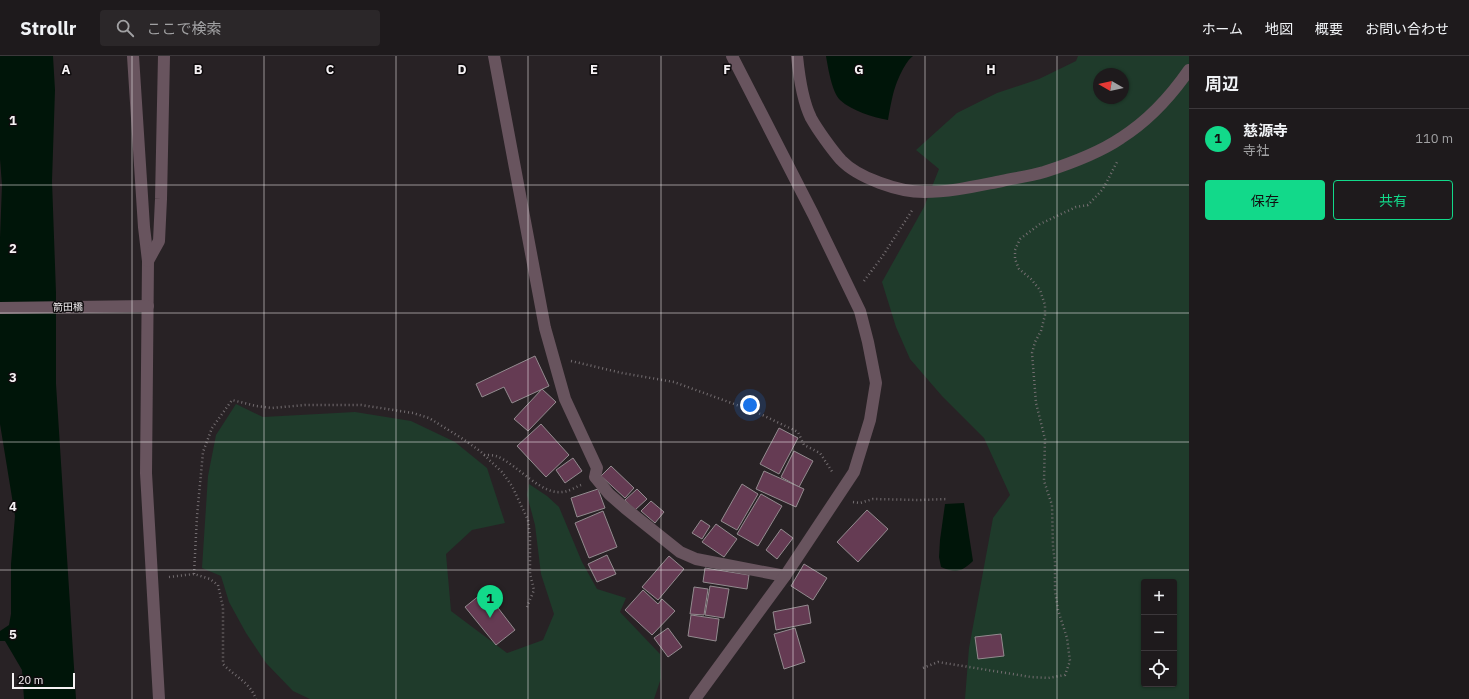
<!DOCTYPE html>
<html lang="ja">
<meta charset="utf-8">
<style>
body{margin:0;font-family:"IBM Plex Sans","Noto Sans JP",sans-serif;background:#2b2729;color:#f1f3f6}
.controls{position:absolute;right:12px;bottom:12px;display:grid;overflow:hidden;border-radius:4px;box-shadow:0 1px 3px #0004}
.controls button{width:36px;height:36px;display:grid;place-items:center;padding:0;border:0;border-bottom:1px solid #3c383b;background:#1e1a1c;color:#f1f3f6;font:20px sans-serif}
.compass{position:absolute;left:1093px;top:12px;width:36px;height:36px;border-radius:50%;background:#1e1a1c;box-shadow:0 1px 3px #0004;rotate:279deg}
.scale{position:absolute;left:12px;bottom:10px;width:63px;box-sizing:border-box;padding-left:4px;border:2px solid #f6f2f4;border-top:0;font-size:11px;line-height:14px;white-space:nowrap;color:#f6f2f4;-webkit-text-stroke:3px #0f0c0e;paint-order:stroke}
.you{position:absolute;left:750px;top:349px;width:14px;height:14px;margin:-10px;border:3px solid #fff;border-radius:50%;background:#1a73e8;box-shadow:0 0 0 6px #1a73e833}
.badge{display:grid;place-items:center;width:26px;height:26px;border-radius:50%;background:#12d98a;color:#111;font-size:13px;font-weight:700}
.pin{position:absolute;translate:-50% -33px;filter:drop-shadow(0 1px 2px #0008)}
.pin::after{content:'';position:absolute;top:21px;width:14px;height:12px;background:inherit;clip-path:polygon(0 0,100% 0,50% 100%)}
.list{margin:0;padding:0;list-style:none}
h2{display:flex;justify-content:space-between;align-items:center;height:52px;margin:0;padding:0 16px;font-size:17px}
h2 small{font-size:13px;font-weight:400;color:#a1a1a3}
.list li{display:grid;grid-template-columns:26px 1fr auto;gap:12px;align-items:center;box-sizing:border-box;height:60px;padding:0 16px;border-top:1px solid #3c383b}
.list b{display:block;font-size:15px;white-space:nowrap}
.list p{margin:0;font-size:13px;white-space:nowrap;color:#a1a1a3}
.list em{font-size:13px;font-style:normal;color:#a1a1a3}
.actions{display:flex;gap:8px;padding:12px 16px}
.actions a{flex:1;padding:9px 0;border:1px solid #12d98a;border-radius:4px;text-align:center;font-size:14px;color:#12d98a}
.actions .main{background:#12d98a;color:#111}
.icon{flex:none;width:22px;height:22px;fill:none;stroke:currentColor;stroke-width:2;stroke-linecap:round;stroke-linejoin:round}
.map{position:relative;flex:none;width:1189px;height:643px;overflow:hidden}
header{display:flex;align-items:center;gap:24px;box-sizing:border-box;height:56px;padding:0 20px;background:#1e1a1c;border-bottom:1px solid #3c383b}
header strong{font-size:19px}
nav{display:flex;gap:22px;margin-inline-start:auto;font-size:14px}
.search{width:280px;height:36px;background:#2b2729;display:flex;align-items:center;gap:10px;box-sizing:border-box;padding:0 14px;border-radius:4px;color:#a1a1a3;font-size:15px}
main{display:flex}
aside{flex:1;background:#1e1a1c}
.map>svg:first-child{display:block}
.green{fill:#1f3b2b;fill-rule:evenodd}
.water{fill:#001509}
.building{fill:#653b53;stroke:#938b8f}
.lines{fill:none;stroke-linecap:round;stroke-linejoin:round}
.path{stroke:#746e71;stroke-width:2.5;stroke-dasharray:1 3;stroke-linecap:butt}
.minor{stroke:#68545e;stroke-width:12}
.grid{fill:none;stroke:#f6f2f4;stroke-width:1;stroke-opacity:0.55}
.labels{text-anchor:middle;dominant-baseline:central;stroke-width:3;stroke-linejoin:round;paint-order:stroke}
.street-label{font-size:10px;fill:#f6f2f4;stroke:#0f0c0e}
.grid-label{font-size:13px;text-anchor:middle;font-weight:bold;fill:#f6f2f4;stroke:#0f0c0e;stroke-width:3;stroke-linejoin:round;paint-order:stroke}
</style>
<header>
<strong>Strollr</strong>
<div class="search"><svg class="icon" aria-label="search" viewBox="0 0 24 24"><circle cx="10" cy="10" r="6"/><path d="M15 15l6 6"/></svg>ここで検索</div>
<nav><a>ホーム</a><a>地図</a><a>概要</a><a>お問い合わせ</a></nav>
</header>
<main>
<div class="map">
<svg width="1189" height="643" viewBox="0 0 1189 643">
<rect width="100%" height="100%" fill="#282225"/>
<g class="green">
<path d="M1078 0H1189V643H965L969 592 993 462 1010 439 984 382 942 340 910 303 896 271 882 226 924 151 939 113 916 94 957 57 997 37 1039 23 1076 5ZM1099 18H1123V42H1099ZM1144 526H1174V628H1144Z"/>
<polygon points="236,348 263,361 355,356 411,365 455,386 487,412 505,467 472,474 446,498 451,555 507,597 543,584 554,558 541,518 535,469 527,439 529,428 547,440 559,451 582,506 597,533 626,542 620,556 660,598 661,622 654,643 310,643 293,635 266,607 246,577 229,546 221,520 202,512 208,420 216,379"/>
</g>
<g class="water">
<polygon points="0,0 53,0 55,34 52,125 56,237 56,328 76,643 24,643 22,614 5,585 0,585 0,575 9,569 11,558 11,508 15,460 0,368 0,182 2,129 0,103"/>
<path d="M826 0H913C908 4 906 8 903 13 893 32 892 43 888 64 872 61 852 55 840 44 832 36 828 12 826 0Z"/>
<path d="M964 447 973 505C960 517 956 517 941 511L939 501 940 484 945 448Z"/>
</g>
<g class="building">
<polygon points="535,300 549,330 512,347 504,331 482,341 476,328"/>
<polygon points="542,333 556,346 528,375 514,363"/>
<polygon points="541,368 569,399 546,421 517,390"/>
<polygon points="779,372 798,382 779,418 760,408"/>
<polygon points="794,395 813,405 799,431 781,421"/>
<polygon points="573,402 582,415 565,427 556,414"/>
<polygon points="611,410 634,432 625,442 601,420"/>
<polygon points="764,415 804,433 796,451 756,433"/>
<polygon points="742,428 758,438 737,474 721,465"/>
<polygon points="598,433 605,452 577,461 571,442"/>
<polygon points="637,433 647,443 635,454 625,444"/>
<polygon points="761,438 782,450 758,490 737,478"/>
<polygon points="651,445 664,456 655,467 641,455"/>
<polygon points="867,454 888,473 858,506 837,486"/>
<polygon points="603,455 617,491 589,502 575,467"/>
<polygon points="701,464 710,470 702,483 692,477"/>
<polygon points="716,468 737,483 724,501 702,486"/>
<polygon points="781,473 793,482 777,503 766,494"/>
<polygon points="607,499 616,518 597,526 588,508"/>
<polygon points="669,500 684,513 658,544 642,531"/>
<polygon points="804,508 827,522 813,544 791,530"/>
<polygon points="705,512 749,519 747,533 703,526"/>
<polygon points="710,530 729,533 724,562 705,559"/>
<polygon points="694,531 708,533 704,559 690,558"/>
<polygon points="643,534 658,548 662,543 675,555 652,579 625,554"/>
<polygon points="485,535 515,574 496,589 465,551"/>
<polygon points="808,549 811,567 776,574 773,556"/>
<polygon points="691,559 719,563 716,585 688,580"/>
<polygon points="668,572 682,591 668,601 654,582"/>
<polygon points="795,572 805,606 784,613 774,578"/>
<polygon points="1001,578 1004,600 978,603 975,581"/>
</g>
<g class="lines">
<g class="path">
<polyline points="864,225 882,201 913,153"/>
<polyline points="571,305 622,317 674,326 756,356 798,376 804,389 820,397 833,417"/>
<path d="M484 399C488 399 492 399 496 400 518 408 543 443 567 435 571 434 576 431 581 429"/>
<polyline points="853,446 860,447 873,443 919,444 948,443"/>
<polyline points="194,518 197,460 203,396 212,372 232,344 256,350 272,352 305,349 361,349 413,357 429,362 463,383 480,395 502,416 512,430 528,464 530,481 530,518 534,534 527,551"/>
<path d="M169 521 194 518 210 523 218 529 223 551V608C235 621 249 625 256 643"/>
<polyline points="923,612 938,606 1031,621 1048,622 1065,619 1070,605 1067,582 1058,554 1055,535 1055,506 1053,491 1052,449 1044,425 1045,383 1036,347 1032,297 1035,286 1041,275 1045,259 1045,249 1040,234 1031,223 1019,213 1015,203 1015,194 1020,183 1040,168 1076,151 1088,149 1103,133 1118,104"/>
</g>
<g class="minor">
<polyline points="133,0 144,171 148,205 146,417 159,643"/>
<polyline points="494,0 545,272 565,343 597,412 595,421 609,438 625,452 680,496 696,503 785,520"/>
<path d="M797 0C799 20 802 44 811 62 817 73 832 94 841 104 858 122 899 136 924 136 951 136 976 130 1002 125 1016 122 1030 120 1044 116 1069 108 1099 97 1121 82 1148 65 1171 40 1189 14"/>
<polyline points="148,205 159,185 161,143 164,0"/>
<polyline points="0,252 148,250"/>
<polyline points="695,643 785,520 854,416 870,364 876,327 868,286 860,255 813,158 732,0"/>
</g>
</g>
<path class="grid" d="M132 0V643M264 0V643M396 0V643M528 0V643M661 0V643M793 0V643M925 0V643M1057 0V643M0 129H1189M0 257H1189M0 386H1189M0 514H1189"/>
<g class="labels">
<g class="street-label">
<text transform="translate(68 251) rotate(-1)">箭田橋</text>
</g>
</g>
<g class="grid-label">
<text x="66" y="18">A</text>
<text x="198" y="18">B</text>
<text x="330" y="18">C</text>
<text x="462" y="18">D</text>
<text x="594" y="18">E</text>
<text x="727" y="18">F</text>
<text x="859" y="18">G</text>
<text x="991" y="18">H</text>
<text x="13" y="69">1</text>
<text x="13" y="197">2</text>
<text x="13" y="326">3</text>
<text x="13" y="455">4</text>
<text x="13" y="583">5</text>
</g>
</svg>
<div class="controls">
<button>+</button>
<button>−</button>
<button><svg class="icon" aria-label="locate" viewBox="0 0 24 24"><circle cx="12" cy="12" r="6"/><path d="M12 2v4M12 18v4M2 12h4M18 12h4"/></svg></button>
</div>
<svg class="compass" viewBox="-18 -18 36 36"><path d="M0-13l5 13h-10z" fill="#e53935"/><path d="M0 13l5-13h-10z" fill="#a1a1a3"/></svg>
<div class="scale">20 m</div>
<div class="you"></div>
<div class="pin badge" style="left:490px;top:562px">1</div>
</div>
<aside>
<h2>周辺<small></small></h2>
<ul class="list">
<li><span class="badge">1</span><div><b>慈源寺</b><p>寺社</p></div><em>110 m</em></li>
</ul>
<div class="actions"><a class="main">保存</a><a>共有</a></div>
</aside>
</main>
